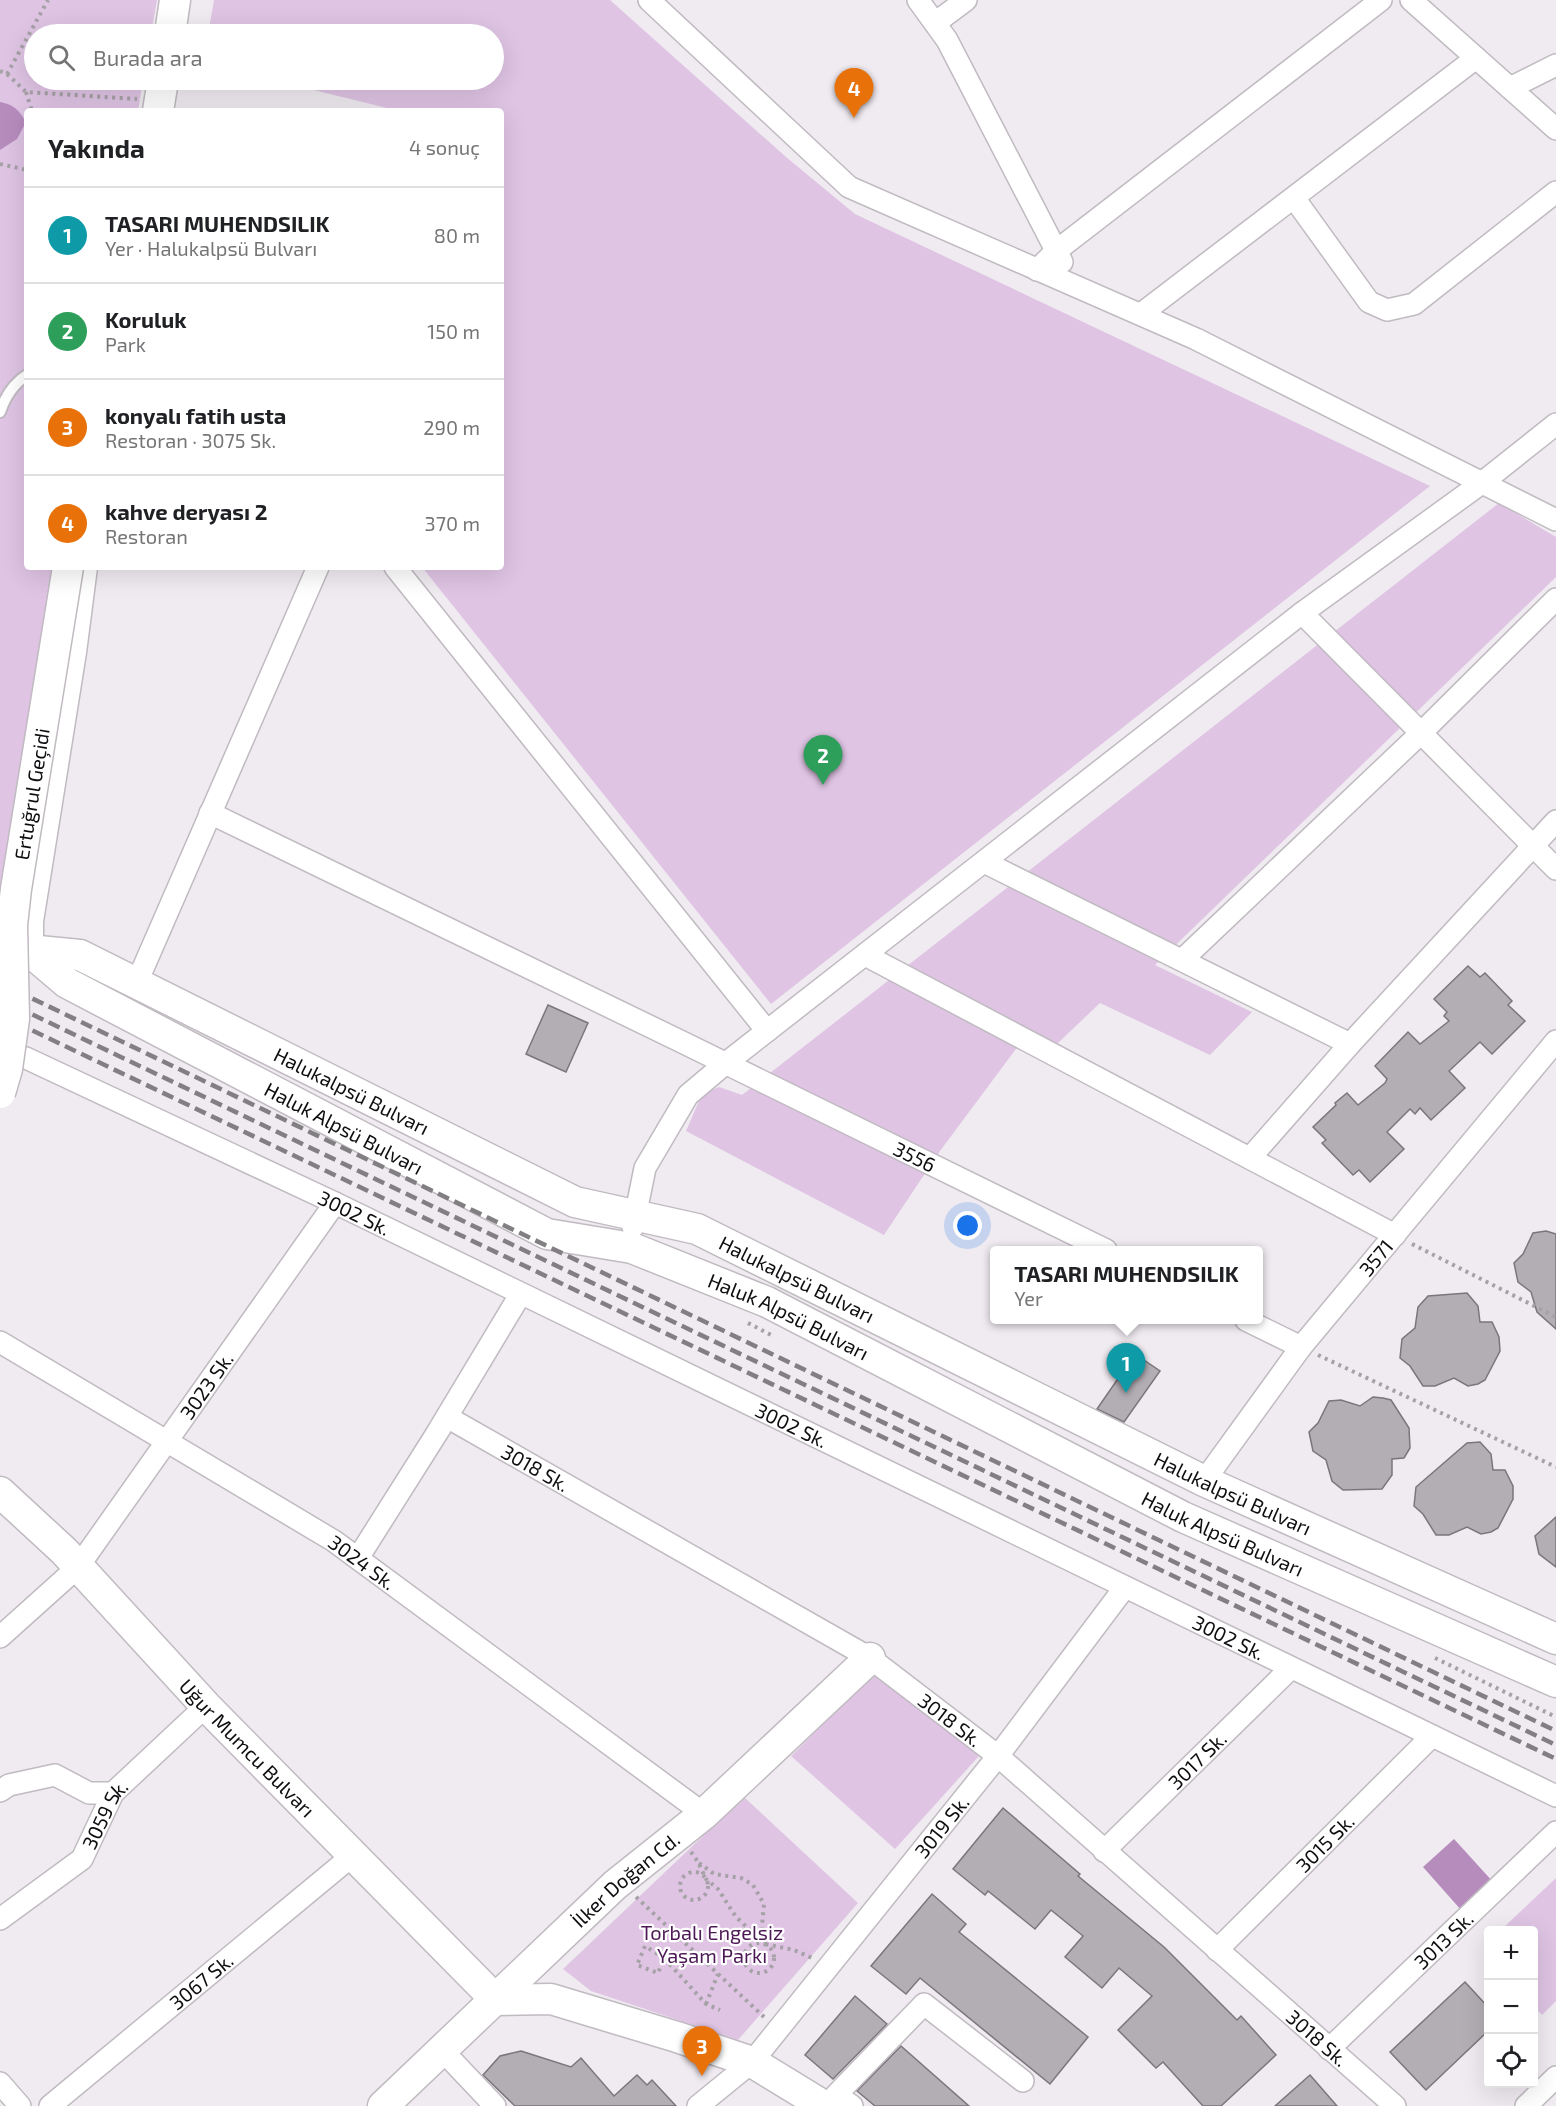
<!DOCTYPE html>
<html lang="tr">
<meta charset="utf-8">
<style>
body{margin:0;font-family:"Exo 2",sans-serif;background:#f6f6f6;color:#202124}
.controls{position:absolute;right:18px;bottom:18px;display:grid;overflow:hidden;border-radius:6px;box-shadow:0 6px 24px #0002}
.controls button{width:54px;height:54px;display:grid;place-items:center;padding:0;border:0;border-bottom:2px solid #e0e0e0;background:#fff;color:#202124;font:30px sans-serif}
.you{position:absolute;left:968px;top:1226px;width:21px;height:21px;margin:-15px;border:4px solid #fff;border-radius:50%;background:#1a73e8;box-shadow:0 0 0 9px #1a73e833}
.badge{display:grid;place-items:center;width:39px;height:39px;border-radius:50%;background:#0b8043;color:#fff;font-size:20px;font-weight:700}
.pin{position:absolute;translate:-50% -50px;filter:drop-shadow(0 2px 3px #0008)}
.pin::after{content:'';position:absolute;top:32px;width:21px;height:18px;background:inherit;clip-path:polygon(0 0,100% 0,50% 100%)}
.popup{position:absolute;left:990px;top:1246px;width:273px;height:78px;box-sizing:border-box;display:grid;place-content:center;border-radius:6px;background:#fff;filter:drop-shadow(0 2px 4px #0005);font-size:20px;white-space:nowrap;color:#757577}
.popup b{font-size:22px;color:#202124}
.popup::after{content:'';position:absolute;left:50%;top:100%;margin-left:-12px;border:12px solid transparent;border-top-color:#fff}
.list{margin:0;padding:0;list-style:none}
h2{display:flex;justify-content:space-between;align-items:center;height:78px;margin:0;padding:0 24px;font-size:26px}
h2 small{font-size:20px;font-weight:400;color:#757577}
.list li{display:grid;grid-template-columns:39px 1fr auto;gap:18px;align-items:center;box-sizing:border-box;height:96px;padding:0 24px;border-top:2px solid #e0e0e0}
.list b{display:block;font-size:22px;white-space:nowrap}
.list p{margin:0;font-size:20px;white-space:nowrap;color:#757577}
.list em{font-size:20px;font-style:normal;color:#757577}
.icon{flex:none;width:33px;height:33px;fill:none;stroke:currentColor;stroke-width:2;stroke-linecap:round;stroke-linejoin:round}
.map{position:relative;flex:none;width:1556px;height:2106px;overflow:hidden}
.search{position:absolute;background:#fff;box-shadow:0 6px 24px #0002;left:24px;top:24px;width:480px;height:66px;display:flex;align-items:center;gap:15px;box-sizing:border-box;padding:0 21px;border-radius:33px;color:#757577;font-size:22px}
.panel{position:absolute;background:#fff;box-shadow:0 6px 24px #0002;left:24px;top:108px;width:480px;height:462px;border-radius:6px}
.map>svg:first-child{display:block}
.green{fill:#dfc4e4}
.water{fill:#b68cbd}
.building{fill:#b3aeb4;stroke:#7b767c;stroke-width:1.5}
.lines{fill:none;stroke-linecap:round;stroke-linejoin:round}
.service-casing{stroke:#c0bac1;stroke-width:14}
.minor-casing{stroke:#c0bac1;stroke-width:24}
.secondary-casing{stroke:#c0bac1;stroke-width:33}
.path{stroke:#a5a1a6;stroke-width:4;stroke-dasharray:3 4.5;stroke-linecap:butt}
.service{stroke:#fff;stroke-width:10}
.minor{stroke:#fff;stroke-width:21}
.secondary{stroke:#fff;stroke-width:30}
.rail{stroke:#827f83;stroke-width:4.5;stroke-dasharray:12 6;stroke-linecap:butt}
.secondary-bridge-casing{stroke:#c0bac1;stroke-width:33;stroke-linecap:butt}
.secondary-bridge{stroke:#fff;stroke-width:30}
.labels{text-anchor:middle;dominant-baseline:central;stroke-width:4.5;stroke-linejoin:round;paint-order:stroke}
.street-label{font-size:20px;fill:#0f0d10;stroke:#fff}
.park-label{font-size:20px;fill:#4c1855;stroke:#fff}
</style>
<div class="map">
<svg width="1556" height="2106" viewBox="0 0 1556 2106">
<rect width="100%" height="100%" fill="#f0ebf1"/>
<g class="green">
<polygon points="0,0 157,0 151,34 34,34 34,80 143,80 138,111 27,111 27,567 60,567 4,893 0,891"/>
<polygon points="214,0 610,0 786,157 855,214 1430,486 771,1004 422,567 501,567 501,111 399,111 273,80 494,80 494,34 208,34"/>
<polygon points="1499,503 1556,537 1556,577 1155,965 1252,1012 1210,1055 1100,1003 1057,1044 1030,1030 940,1151 884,1235 686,1131 702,1094 719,1087 742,1095"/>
<polygon points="878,1670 979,1756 895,1849 791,1756"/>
<polygon points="744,1797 858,1903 738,2040 591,1991 563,1969"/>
<polygon points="1556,1878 1556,2001 1542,2015 1534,2007 1534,1930 1501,1930"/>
</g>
<g class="water">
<path d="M0 102C14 105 18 109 26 122L17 139 0 150Z"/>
<polygon points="1454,1839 1494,1883 1462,1911 1423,1867"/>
</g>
<g class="building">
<polygon points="1468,966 1480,977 1485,973 1512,1001 1508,1005 1525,1021 1492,1054 1480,1042 1449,1071 1465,1088 1431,1120 1420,1108 1415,1114 1410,1109 1387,1132 1404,1149 1370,1182 1359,1170 1353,1175 1322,1143 1326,1140 1313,1127 1336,1105 1335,1103 1347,1093 1358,1105 1385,1083 1387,1079 1375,1066 1408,1032 1420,1044 1449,1021 1444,1016 1447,1012 1434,999"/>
<polygon points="548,1005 588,1023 566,1072 526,1054"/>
<polygon points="1546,1231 1556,1234 1556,1329 1537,1312 1531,1292 1518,1282 1514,1263 1523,1254 1533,1233"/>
<polygon points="1467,1293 1478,1306 1480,1322 1492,1322 1499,1337 1500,1351 1485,1380 1478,1384 1468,1386 1454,1378 1435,1386 1423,1386 1410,1366 1400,1358 1402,1339 1415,1328 1418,1307 1428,1296"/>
<polygon points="1135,1354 1160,1371 1124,1422 1097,1409"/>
<polygon points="1373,1397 1383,1398 1391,1400 1409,1428 1410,1448 1404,1458 1392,1459 1392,1475 1382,1489 1343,1490 1332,1481 1326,1460 1313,1451 1309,1432 1318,1423 1329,1401 1341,1400 1360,1406"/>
<polygon points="1480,1442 1491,1454 1493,1470 1505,1470 1513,1486 1513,1499 1498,1528 1491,1532 1481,1534 1467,1527 1449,1535 1436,1535 1423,1514 1414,1506 1416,1487 1467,1443"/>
<polygon points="1556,1517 1556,1567 1539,1554 1535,1536"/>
<polygon points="1003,1808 1080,1874 1078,1876 1164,1947 1237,2020 1241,2016 1276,2055 1221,2106 1203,2106 1163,2062 1156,2068 1118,2030 1152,1996 1119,1968 1102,1988 1065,1957 1083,1936 1051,1910 1035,1929 988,1891 985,1895 953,1869"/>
<polygon points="932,1894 966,1924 959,1932 1088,2037 1050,2084 920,1978 906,1994 871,1966"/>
<polygon points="1465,1982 1488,2007 1488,2031 1426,2090 1390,2052"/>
<polygon points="855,1996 887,2024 833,2079 805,2055"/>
<polygon points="901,2046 969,2106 875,2106 857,2091"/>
<polygon points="521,2051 571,2067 581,2058 614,2096 637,2075 647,2085 652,2080 676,2106 515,2106 483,2075 500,2056"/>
<polygon points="1310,2075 1337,2106 1275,2106"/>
</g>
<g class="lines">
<defs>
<path id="service" d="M0 412C5 397 13 384 27 375"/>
<g id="minor">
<polyline points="649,0 849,187 1196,339 1556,520"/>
<polyline points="918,0 947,40 1062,262"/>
<polyline points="1411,0 1556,129"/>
<polyline points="935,23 966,0"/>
<polyline points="1510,88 1556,65"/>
<polyline points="1294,198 1369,302 1387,310 1414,304 1556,192"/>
<polyline points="1037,270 1056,251 1381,0"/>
<polyline points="1141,314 1476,58"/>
<polyline points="395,567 767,1031"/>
<polyline points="1302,613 1556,869"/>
<path id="s1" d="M210 813 682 1042 1106 1250"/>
<polyline points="984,862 1350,1044"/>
<polyline points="865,955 1395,1235"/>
<polyline points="1182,960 1421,733 1556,599"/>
<polyline points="137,982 318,567"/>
<path id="s2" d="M26 1058 335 1203 1556 1796"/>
<polyline points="1250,1158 1350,1044 1556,821"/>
<polyline points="633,1227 645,1168 688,1095 726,1063 1302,613 1483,482 1556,424"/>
<polyline points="1246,1320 1301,1347"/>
<path id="s3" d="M0 1342 334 1541 704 1814"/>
<path id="s4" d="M447 1417 870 1658 998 1756 1395 2106"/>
<path id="s5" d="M1204 1481 1301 1347 1556 1041"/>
<polyline points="358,1558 437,1433 520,1295"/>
<path id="s6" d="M0 1637 78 1567 335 1203"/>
<polyline points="0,1791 9,1785 55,1775 89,1793 113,1793"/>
<path id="s7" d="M1104 1851 1291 1668"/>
<path id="s8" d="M0 1919 82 1859 113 1793 206 1706"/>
<path id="s9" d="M1217 1950 1432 1736"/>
<path id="s10" d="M1329 2049 1556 1832"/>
<polyline points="442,2050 495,2106"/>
<polyline points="0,2083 20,2106"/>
<path id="s11" d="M50 2106 352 1856"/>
<path id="s12" d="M698 2106 752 2062 998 1756 1125 1587"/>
<polyline points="852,2106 836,2095 924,2004 1023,2081"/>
<polyline points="1526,2106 1556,2077"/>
</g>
<g id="secondary">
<polyline points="170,34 175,0"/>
<polyline points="158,111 163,80"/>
<path id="s13" d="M0 934 28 950 67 983 547 1234 632 1248 767 1302 1183 1517 1556 1682"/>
<path id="s14" d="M28 950 80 955 575 1202 697 1229 1204 1481 1556 1639"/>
<polyline points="28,950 28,921 71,652 82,567"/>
<path id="s15" d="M0 1492 64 1551 206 1706 496 2000"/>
<polyline points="496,2000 551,1999 677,2037 752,2062 824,2106"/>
<path id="s16" d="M383 2106 615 1885 704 1814 870 1658"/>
</g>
</defs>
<use href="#service" class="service-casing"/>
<use href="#minor" class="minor-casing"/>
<use href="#secondary" class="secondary-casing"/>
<g class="path">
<polyline points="0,71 7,74 48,0"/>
<polyline points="7,74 26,92 137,99"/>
<polyline points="26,92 32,111"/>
<polyline points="0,164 27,170"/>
<polyline points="1412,1244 1556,1317"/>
<polyline points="748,1323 773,1336"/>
<polyline points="1318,1355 1556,1467"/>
<polyline points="1435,1658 1556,1717"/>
<polyline points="691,1852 698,1862 706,1879 718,1889 736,1917 765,1944 794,1950 812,1958"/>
<polyline points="699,1863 714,1874 741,1878 753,1885 764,1904 762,1926 765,1943"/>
<circle cx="694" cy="1886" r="14"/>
<polyline points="636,1897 764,2017"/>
<circle cx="759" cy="1958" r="15"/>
<polyline points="664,1958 645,1946 637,1965 658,1973 664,1958 706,2004 720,2010"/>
<polyline points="706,2004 718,1974"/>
</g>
<use href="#service" class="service"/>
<use href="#minor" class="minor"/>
<use href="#secondary" class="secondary"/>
<g class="rail">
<polyline points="0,983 1556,1731"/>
<polyline points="0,999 1556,1745"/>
<polyline points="0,1015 1556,1759"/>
</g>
<defs>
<g id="secondary-bridge">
<path id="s17" d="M0 1093 7 1069 14 1019 12 925 16 889 68 567"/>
</g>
</defs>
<use href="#secondary-bridge" class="secondary-bridge-casing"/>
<use href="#secondary-bridge" class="secondary-bridge"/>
</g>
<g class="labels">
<g class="street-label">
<text stroke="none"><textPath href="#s17" startOffset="302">Ertuğrul Geçidi</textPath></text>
<text stroke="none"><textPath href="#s14" startOffset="356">Halukalpsü Bulvarı</textPath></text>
<text stroke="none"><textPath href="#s13" startOffset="396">Haluk Alpsü Bulvarı</textPath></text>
<text stroke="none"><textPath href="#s1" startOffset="784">3556</textPath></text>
<text stroke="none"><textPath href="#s2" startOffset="363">3002 Sk.</textPath></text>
<text stroke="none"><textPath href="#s5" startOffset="282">3571</textPath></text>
<text stroke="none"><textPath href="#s14" startOffset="842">Halukalpsü Bulvarı</textPath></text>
<text stroke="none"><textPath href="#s13" startOffset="882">Haluk Alpsü Bulvarı</textPath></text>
<text stroke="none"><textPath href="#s6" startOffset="327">3023 Sk.</textPath></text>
<text stroke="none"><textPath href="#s2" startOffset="849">3002 Sk.</textPath></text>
<text stroke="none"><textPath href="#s4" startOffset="102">3018 Sk.</textPath></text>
<text stroke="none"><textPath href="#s14" startOffset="1328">Halukalpsü Bulvarı</textPath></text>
<text stroke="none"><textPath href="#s13" startOffset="1368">Haluk Alpsü Bulvarı</textPath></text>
<text stroke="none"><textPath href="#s3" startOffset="424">3024 Sk.</textPath></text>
<text stroke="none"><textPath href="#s2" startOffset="1335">3002 Sk.</textPath></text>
<text stroke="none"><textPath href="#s4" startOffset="588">3018 Sk.</textPath></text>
<text stroke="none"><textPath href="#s15" startOffset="356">Uğur Mumcu Bulvarı</textPath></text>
<text stroke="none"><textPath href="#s7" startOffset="130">3017 Sk.</textPath></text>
<text stroke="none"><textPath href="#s8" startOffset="152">3059 Sk.</textPath></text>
<text stroke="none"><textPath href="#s12" startOffset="372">3019 Sk.</textPath></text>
<text stroke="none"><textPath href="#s9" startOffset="152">3015 Sk.</textPath></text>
<text stroke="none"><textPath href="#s16" startOffset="332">İlker Doğan Cd.</textPath></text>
<text stroke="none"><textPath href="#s10" startOffset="158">3013 Sk.</textPath></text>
<text stroke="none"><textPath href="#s11" startOffset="196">3067 Sk.</textPath></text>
<text stroke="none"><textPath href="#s4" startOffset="1074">3018 Sk.</textPath></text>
</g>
<g class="park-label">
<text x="712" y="1932">Torbalı Engelsiz<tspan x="712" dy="23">Yaşam Parkı</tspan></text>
</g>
</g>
</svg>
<div class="controls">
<button>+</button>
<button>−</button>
<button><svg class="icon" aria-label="locate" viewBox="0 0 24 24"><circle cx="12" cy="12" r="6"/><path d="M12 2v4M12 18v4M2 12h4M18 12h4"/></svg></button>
</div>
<div class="you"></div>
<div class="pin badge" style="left:1126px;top:1393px;background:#0f9aa8">1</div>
<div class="popup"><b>TASARI MUHENDSILIK</b>Yer</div>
<div class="pin badge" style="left:823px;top:785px;background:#2e9e5b">2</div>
<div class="pin badge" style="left:702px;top:2076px;background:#e8710a">3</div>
<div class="pin badge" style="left:854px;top:118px;background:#e8710a">4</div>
<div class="search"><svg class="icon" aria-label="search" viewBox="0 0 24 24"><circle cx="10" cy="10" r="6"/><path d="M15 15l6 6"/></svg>Burada ara</div>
<section class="panel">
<h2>Yakında<small>4 sonuç</small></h2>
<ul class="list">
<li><span class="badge" style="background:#0f9aa8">1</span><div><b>TASARI MUHENDSILIK</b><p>Yer · Halukalpsü Bulvarı</p></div><em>80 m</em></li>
<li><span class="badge" style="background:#2e9e5b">2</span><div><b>Koruluk</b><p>Park</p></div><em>150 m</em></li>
<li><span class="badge" style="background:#e8710a">3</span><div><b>konyalı fatih usta</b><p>Restoran · 3075 Sk.</p></div><em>290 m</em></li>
<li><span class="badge" style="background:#e8710a">4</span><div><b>kahve deryası 2</b><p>Restoran</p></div><em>370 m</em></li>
</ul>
</section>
</div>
